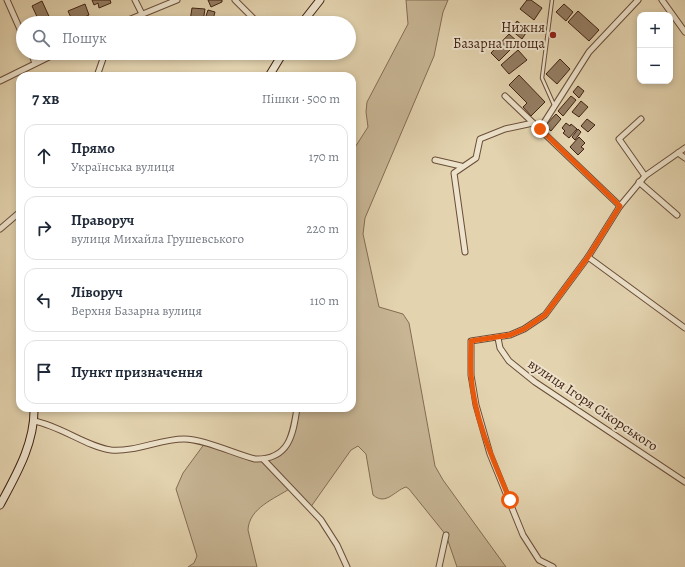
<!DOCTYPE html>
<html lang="uk">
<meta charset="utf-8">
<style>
body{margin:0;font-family:Alegreya,serif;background:#f2f2f3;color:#1f2937}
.controls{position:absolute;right:12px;top:12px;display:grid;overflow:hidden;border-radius:8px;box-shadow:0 2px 6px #0003}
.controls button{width:36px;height:36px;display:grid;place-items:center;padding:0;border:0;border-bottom:1px solid #e0e1e3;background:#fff;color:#1f2937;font:20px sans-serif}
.stop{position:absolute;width:12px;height:12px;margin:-9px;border:3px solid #ea580c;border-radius:50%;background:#fff}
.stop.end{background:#ea580c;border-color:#fff;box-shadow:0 1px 4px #0008}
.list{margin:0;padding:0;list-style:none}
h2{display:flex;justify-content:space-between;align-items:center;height:52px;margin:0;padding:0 16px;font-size:17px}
h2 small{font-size:13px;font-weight:400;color:#747a83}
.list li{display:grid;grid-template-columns:26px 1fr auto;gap:12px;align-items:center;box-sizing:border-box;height:64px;margin:0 8px 8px;padding:0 8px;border:1px solid #e0e1e3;border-radius:12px}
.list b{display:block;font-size:15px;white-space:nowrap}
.list p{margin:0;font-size:13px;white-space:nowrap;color:#747a83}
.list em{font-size:13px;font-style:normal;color:#747a83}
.icon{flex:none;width:22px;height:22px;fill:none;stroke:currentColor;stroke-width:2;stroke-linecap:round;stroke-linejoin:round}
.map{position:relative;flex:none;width:685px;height:567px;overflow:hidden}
.search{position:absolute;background:#fff;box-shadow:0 2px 6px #0003;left:16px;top:16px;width:340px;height:44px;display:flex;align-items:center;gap:10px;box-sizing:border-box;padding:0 14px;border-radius:22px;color:#747a83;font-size:15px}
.panel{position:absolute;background:#fff;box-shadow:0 2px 6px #0003;left:16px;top:72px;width:340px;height:340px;border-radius:12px}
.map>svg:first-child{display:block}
.green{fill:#c7b594;stroke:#846c53}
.building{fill:#957e64;stroke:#412212}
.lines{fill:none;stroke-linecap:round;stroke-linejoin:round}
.lane-casing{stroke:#6a4e39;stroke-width:4.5}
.street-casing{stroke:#6a4e39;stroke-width:7}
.secondary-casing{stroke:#412212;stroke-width:9}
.lane{stroke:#ede2cb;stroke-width:2.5}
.street{stroke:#ede2cb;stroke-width:5}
.secondary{stroke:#ede2cb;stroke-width:7}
.route{stroke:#ea580c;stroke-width:5}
.poi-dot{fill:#8f2418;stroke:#ede2cb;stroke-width:1.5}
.labels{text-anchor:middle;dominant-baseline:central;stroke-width:4;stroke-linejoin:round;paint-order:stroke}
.poi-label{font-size:14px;fill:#412212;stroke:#ede2cb;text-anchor:end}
.street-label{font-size:14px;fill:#412212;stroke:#ede2cb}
</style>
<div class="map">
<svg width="685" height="567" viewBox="0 0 685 567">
<rect width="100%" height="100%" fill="#e3d3af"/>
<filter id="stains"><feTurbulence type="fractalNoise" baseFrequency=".005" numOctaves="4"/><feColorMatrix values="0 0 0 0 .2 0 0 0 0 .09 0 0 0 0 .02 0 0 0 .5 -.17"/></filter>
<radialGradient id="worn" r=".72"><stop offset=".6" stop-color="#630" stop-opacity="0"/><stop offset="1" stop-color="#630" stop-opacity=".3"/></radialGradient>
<path class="green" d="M406 0H448L443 12 434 56 365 218 363 234 379 307 403 314 409 323 435 466 443 480 506 567H457L446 535 409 489 406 487C394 491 386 506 373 495L366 454 358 446 351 450 310 508 291 488C274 499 249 508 248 530L257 567H188L194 563 197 556 176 489 183 473 205 443 264 460 286 446 297 408H352V152L368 127 366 112 367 102 408 24Z"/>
<g class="building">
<polygon points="92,0 110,0 111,3 99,8 98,3 94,5"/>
<polygon points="208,0 222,0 222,2 211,7"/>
<polygon points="527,0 531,0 542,8 534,20 520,9"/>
<polygon points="42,1 52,23 40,23 32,6"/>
<polygon points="85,4 89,15 73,22 68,11"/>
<polygon points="564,4 573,12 566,21 556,12"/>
<polygon points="192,8 205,9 203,22 190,21"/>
<polygon points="208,10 215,12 212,23 204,22"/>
<polygon points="578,11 599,30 589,41 568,22"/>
<polygon points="517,21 528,30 522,39 511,30"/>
<polygon points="509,34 518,42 499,61 491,53"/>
<polygon points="518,50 527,60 509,74 501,65"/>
<polygon points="560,59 570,69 557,84 546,74"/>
<polygon points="519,75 545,102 531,116 523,107 527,103 509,85"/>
<polygon points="578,86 584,91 579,98 573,92"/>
<polygon points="571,96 576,100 563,116 558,111"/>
<polygon points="581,101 588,107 579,117 572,112"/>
<polygon points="556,114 561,119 551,131 545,126"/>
<polygon points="587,119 595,125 588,132 581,126"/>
<polygon points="566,123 570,126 571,124 577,129 569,138 563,133 565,131 562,128"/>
<polygon points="578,129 581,132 575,140 572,137"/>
<polygon points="579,137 585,143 581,147 584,149 578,155 570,147"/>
</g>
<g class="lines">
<defs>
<polyline id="lane" points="552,0 542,78 554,105"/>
<g id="street">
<polyline points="7,0 23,36"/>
<polyline points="135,0 142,14"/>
<polyline points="235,0 258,23"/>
<polyline points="662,0 685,32"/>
<polyline points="121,23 177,0"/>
<polyline points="31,53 35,63"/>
<polyline points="97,76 105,53"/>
<polyline points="0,81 57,53"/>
<polyline points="505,96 620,206"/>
<polyline points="641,119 619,139 645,176"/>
<polyline points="540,129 589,52 638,0"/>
<polyline points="678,153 685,158"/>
<polyline points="435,160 461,166"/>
<polyline points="639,182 677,215"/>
<polyline points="0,229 20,212"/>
<polyline points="465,252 454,173 476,158 480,139 505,129 533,123"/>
<polyline points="588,257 685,328"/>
<polyline points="498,338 500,348 509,361 535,382 685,482"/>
<path d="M34 421C61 426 87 447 111 450 136 452 160 439 184 439 204 439 235 454 255 459 289 460 293 435 297 408"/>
<polyline points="264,460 321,520 337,545 347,567"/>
<polyline points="439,567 446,535"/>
<polyline points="553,567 539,560 523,535 490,454 476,405 471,375 471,341 510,335 524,329 545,315 588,257 620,206 645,176 685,148"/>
</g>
<g id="secondary">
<polyline points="302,23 320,0"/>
<polyline points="269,76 283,53"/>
<path d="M0 505C16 475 35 443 34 408"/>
</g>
</defs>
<use href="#lane" class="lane-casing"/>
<use href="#street" class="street-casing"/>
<use href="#secondary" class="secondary-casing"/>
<use href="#lane" class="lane"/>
<use href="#street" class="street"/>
<use href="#secondary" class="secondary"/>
</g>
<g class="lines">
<path class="route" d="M510 500C493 460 474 418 471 375 470 364 471 352 471 341L510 335 524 329 545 315 588 257 620 206 540 129"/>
</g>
<circle class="poi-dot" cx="553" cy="35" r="4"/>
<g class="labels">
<g class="poi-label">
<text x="545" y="27">Нижня<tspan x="545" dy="16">Базарна площа</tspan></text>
</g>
<g class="street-label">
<text transform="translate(593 405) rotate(34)">вулиця Ігоря Сікорського</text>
</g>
</g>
<rect width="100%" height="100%" filter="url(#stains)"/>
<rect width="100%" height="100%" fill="url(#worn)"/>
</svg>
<div class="controls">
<button>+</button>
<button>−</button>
</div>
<div class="stop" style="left:510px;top:500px"></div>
<div class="stop end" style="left:540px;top:129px"></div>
<div class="search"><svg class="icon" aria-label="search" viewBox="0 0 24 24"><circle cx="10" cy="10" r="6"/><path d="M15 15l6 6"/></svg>Пошук</div>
<section class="panel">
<h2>7 хв<small>Пішки · 500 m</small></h2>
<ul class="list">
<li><svg class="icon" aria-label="ahead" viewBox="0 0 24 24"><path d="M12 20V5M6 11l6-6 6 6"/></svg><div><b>Прямо</b><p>Українська вулиця</p></div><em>170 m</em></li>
<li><svg class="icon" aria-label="right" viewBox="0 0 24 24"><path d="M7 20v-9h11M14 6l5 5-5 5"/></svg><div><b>Праворуч</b><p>вулиця Михайла Грушевського</p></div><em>220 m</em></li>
<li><svg class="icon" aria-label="left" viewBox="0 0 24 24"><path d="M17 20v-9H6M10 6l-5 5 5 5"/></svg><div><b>Ліворуч</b><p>Верхня Базарна вулиця</p></div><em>110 m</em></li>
<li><svg class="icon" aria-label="arrive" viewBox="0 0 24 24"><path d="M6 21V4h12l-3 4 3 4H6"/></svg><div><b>Пункт призначення</b></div></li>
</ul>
</section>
</div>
